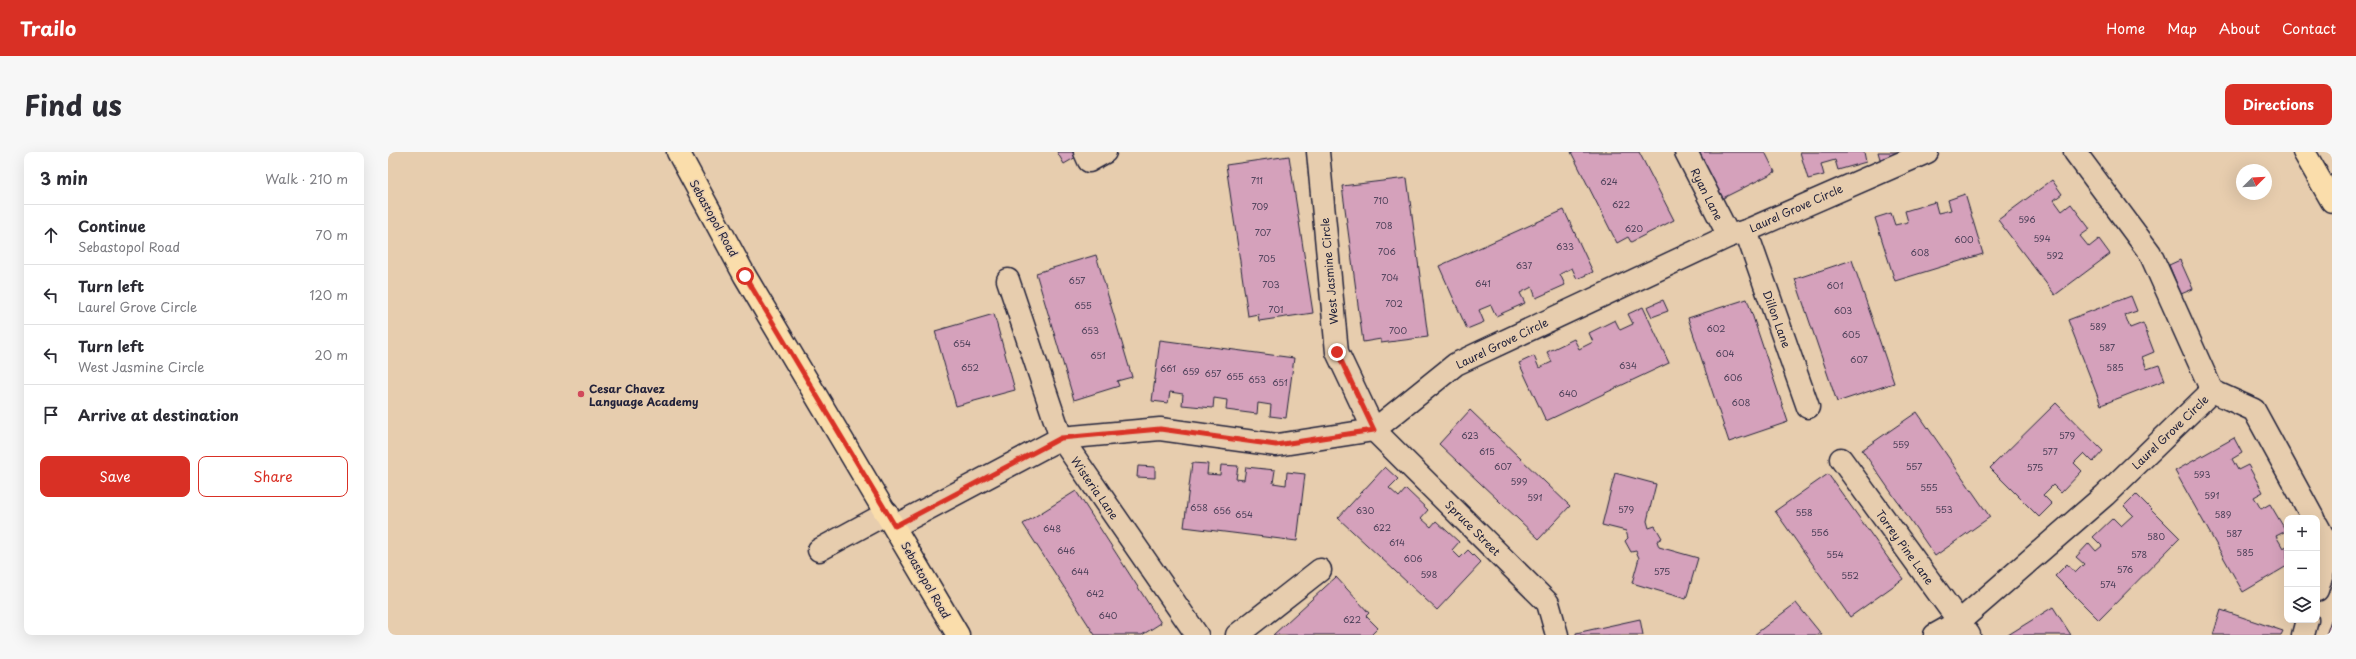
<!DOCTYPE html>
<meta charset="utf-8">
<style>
body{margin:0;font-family:"Playpen Sans",sans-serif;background:#f7f7f7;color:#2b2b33}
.controls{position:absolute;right:12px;bottom:12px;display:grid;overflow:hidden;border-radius:8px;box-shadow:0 4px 16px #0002}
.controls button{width:36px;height:36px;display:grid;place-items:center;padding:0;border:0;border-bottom:1px solid #e1e1e2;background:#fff;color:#2b2b33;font:20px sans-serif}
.compass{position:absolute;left:1848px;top:12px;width:36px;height:36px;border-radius:50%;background:#fff;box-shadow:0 4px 16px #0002;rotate:66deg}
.stop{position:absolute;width:12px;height:12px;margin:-9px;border:3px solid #d93025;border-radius:50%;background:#fff}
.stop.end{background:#d93025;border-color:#fff;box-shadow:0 1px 4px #0008}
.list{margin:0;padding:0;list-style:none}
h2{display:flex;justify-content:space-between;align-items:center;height:52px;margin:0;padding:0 16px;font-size:17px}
h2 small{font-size:13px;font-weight:400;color:#7c7c81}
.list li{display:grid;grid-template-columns:26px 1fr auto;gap:12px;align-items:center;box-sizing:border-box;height:60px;padding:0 16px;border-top:1px solid #e1e1e2}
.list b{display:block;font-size:15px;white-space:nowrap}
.list p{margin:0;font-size:13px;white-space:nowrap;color:#7c7c81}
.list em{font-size:13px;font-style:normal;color:#7c7c81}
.actions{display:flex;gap:8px;padding:12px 16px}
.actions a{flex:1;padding:9px 0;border:1px solid #d93025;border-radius:8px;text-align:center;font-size:14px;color:#d93025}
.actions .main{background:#d93025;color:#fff}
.icon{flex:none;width:22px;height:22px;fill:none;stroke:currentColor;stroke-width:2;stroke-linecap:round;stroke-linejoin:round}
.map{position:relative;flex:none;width:1944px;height:483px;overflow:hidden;border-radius:8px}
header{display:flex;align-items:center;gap:24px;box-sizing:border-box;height:56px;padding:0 20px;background:#d93025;color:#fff}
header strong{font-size:19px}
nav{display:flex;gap:22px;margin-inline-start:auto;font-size:14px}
.intro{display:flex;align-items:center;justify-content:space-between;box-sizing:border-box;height:96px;padding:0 24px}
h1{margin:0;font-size:28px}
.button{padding:10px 18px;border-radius:8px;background:#d93025;color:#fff;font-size:14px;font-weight:700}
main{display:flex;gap:24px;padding:0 24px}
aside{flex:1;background:#fff;border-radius:8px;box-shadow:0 4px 16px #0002}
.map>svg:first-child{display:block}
.building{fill:#d5a1bb;stroke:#22223b}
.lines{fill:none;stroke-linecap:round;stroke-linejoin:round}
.minor-casing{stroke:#22223b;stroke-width:25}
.major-casing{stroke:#22223b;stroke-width:25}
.highway-casing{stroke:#22223b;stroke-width:25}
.minor{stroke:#e7cdae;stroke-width:22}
.major{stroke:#faddab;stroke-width:22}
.highway{stroke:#faddab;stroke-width:22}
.route{stroke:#d93025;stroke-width:5}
.poi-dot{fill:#d1495b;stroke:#e7cdae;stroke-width:1.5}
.labels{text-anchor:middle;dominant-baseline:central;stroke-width:3;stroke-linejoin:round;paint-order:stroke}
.number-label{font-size:9px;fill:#4f425b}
.street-label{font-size:11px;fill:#22223b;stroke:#e7cdae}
.poi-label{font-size:11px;font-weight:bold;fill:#22223b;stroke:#e7cdae;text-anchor:start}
</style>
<header>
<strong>Trailo</strong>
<nav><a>Home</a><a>Map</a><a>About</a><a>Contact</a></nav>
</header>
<div class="intro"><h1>Find us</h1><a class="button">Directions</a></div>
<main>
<aside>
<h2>3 min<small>Walk · 210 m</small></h2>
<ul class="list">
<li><svg class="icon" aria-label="ahead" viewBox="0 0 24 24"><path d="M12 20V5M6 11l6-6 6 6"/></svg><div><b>Continue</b><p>Sebastopol Road</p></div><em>70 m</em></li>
<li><svg class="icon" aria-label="left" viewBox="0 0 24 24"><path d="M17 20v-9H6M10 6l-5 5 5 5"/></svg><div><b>Turn left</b><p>Laurel Grove Circle</p></div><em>120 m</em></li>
<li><svg class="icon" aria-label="left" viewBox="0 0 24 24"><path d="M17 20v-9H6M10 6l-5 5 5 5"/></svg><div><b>Turn left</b><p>West Jasmine Circle</p></div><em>20 m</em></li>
<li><svg class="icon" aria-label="arrive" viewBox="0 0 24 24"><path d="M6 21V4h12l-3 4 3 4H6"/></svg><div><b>Arrive at destination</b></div></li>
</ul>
<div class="actions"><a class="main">Save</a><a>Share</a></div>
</aside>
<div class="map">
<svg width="1944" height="483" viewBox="0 0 1944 483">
<rect width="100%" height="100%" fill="#e7cdae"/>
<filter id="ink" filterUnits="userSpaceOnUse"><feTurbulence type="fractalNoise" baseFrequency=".025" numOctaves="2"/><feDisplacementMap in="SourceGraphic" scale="8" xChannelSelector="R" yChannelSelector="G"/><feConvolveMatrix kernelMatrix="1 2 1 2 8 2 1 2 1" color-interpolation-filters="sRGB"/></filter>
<g filter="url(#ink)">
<g class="building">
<polygon points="669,0 685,0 688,5 676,12"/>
<polygon points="1183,0 1251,0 1286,68 1243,90 1240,85 1229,91"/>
<polygon points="1307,0 1377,0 1387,20 1331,48"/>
<polygon points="1412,0 1476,0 1478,10 1450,18 1447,8 1433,12 1436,23 1420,27"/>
<polygon points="1490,0 1518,0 1492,7"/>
<polygon points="901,4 925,161 871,169 870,162 860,164 838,13"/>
<polygon points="1019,26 1040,185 993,191 993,187 975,190 954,34"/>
<polygon points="1664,28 1674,42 1666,48 1674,59 1683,52 1702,77 1692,84 1701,95 1711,87 1722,102 1667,143 1610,68"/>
<polygon points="1577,42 1595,102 1507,129 1487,66 1503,61 1507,73 1520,70 1517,59 1547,50 1550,61 1563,58 1560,48"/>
<polygon points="1176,58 1205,120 1189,127 1184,116 1172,122 1177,133 1148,146 1144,135 1132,141 1137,151 1108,164 1103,153 1091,158 1096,170 1079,177 1051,114"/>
<polygon points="708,103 744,225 729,229 731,234 686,248 648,121"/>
<polygon points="1464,108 1506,231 1449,250 1407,127"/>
<polygon points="1792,108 1805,137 1793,142 1781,113"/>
<polygon points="1743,144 1749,159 1737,163 1742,176 1755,171 1766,200 1754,205 1759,217 1771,213 1777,228 1713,253 1680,168"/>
<polygon points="1359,147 1400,270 1341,290 1300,166"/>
<polygon points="1275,148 1280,159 1264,165 1259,155"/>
<polygon points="1255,155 1281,211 1158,269 1131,211 1146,204 1151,216 1164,210 1159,200 1186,187 1191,197 1205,190 1201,181 1227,168 1232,178 1245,172 1240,162"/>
<polygon points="606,162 627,238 568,254 547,179"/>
<polygon points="772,188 906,206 898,266 882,264 883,253 870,251 869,262 838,258 839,248 826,246 825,256 794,253 795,242 782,240 780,251 764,249"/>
<polygon points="1668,251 1715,299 1705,310 1696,301 1686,311 1694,319 1673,341 1665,333 1655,343 1664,352 1651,365 1602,316"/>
<polygon points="1082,258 1182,354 1151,387 1051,292"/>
<polygon points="1529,260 1602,365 1547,404 1474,298"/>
<polygon points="1846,286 1854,301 1844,307 1850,318 1860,313 1875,340 1866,345 1873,357 1882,352 1898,379 1888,384 1895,396 1899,394 1899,414 1855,440 1787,319"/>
<polygon points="804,311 820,312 819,322 832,323 833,313 850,314 848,327 856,328 858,315 887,318 885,331 898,333 899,320 917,322 909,389 796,375"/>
<polygon points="750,314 767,315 767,326 749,325"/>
<polygon points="997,315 1010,327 1001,336 1011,345 1018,337 1040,358 1033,366 1043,375 1048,369 1071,390 1064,398 1072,406 1080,398 1093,411 1049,458 950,366"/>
<polygon points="1227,321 1268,332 1259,369 1261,376 1267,374 1274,386 1269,389 1271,395 1310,406 1298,447 1244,431 1251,406 1248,399 1243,400 1237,389 1240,386 1238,379 1214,373"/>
<polygon points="1440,322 1515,427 1462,465 1387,359"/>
<polygon points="688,339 773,471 754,483 707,483 635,372"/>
<polygon points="1748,342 1792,386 1711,468 1667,424 1679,412 1687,421 1696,412 1688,405 1701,391 1708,399 1714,394 1705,385 1725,366 1733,374 1745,363 1736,354"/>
<polygon points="948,425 981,461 978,464 990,476 983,483 885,483"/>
<polygon points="1408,451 1434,483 1366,483"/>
<polygon points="1665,455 1683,483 1620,483"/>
<polygon points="1833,458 1895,479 1893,483 1825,483"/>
<polygon points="1252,467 1255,483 1188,483 1188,481"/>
<polygon points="1943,468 1944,483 1938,483"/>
</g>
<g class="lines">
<defs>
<g id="minor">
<polyline points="697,0 701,9 717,0"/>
<polyline points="930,0 949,200 986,278 1160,451 1169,483"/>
<polyline points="1298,0 1341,84"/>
<polyline points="1358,79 1420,255"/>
<polyline points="620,128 673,286 809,483"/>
<polyline points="1824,239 1866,258 1925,366"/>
<polyline points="1453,307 1581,483"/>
<polyline points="1929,373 1942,397 1929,438"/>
<polyline points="507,374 673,286 772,277 889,293 986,278 1068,212 1341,84 1358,79 1539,0"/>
<polyline points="431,398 499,361"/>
<polyline points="849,483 932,418"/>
<polyline points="1547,483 1572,469 1717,343 1824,239 1762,101 1687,0"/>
<polyline points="1915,483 1919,468"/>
</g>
<polyline id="major" points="290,0 357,124 570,483"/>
<polyline id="highway" points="1916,0 1944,49"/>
</defs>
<use href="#minor" class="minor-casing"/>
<use href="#major" class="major-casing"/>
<use href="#highway" class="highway-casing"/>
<use href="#minor" class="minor"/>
<use href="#major" class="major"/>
<use href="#highway" class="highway"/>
</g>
</g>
<g class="lines" filter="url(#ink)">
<polyline class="route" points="357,124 507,374 673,286 772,277 888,293 986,278 949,200"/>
</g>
<circle class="poi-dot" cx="193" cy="242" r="4"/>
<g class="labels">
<g class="number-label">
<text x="869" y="28">711</text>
<text x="1221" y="29">624</text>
<text x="993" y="48">710</text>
<text x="1233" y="52">622</text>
<text x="872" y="54">709</text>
<text x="1639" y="67">596</text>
<text x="996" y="73">708</text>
<text x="1246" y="76">620</text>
<text x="875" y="80">707</text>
<text x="1654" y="86">594</text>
<text x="1576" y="87">600</text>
<text x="1177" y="94">633</text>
<text x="999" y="99">706</text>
<text x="1532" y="100">608</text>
<text x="1667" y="103">592</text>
<text x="879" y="106">705</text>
<text x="1136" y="113">637</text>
<text x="1002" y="125">704</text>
<text x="689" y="128">657</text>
<text x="1095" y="131">641</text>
<text x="883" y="132">703</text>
<text x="1447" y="133">601</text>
<text x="1006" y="151">702</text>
<text x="695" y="153">655</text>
<text x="888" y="157">701</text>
<text x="1455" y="158">603</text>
<text x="1710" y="174">589</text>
<text x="1328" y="176">602</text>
<text x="702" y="178">653</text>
<text x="1010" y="178">700</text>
<text x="1463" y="182">605</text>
<text x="574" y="191">654</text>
<text x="1719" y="195">587</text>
<text x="1337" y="201">604</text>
<text x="710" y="203">651</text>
<text x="1471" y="207">607</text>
<text x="1240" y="213">634</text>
<text x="582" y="215">652</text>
<text x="1727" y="215">585</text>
<text x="780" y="216">661</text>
<text x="803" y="219">659</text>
<text x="825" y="221">657</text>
<text x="847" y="224">655</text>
<text x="1345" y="225">606</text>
<text x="869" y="227">653</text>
<text x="892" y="230">651</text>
<text x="1180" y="241">640</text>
<text x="1353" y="250">608</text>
<text x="1082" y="283">623</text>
<text x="1679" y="283">579</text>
<text x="1513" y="292">559</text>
<text x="1099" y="299">615</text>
<text x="1662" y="299">577</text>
<text x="1115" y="314">607</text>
<text x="1526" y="314">557</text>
<text x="1647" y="315">575</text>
<text x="1814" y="322">593</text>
<text x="1131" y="329">599</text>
<text x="1541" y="335">555</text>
<text x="1824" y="343">591</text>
<text x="1147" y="345">591</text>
<text x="811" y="355">658</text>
<text x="1238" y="357">579</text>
<text x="1556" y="357">553</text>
<text x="834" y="358">656</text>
<text x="977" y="358">630</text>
<text x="1416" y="360">558</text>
<text x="856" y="362">654</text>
<text x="1835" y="362">589</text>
<text x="994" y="375">622</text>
<text x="664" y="376">648</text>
<text x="1432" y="380">556</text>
<text x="1846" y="381">587</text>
<text x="1768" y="384">580</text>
<text x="1009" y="390">614</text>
<text x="678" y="398">646</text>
<text x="1857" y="400">585</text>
<text x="1447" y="402">554</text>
<text x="1751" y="402">578</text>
<text x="1025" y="406">606</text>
<text x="1737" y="417">576</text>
<text x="692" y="419">644</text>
<text x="1274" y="419">575</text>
<text x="1041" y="422">598</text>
<text x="1462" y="423">552</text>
<text x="1720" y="432">574</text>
<text x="707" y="441">642</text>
<text x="720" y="463">640</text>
<text x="964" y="467">622</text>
</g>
<g class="street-label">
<text transform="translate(1319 42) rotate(63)">Ryan Lane</text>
<text transform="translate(1408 56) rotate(-24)">Laurel Grove Circle</text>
<text transform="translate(326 66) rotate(61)">Sebastopol Road</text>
<text transform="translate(941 119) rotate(-95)">West Jasmine Circle</text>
<text transform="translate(1389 167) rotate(70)">Dillon Lane</text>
<text transform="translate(1114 191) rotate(-26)">Laurel Grove Circle</text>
<text transform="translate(1782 280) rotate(-44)">Laurel Grove Circle</text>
<text transform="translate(707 336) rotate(55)">Wisteria Lane</text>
<text transform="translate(1085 376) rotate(45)">Spruce Street</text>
<text transform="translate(1517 395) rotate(54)">Torrey Pine Lane</text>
<text transform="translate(538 428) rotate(60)">Sebastopol Road</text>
</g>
<g class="poi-label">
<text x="201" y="236">Cesar Chavez<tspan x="201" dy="13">Language Academy</tspan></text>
</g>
</g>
</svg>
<div class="controls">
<button>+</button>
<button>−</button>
<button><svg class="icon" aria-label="layers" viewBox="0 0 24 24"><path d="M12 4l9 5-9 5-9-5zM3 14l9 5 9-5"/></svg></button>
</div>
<svg class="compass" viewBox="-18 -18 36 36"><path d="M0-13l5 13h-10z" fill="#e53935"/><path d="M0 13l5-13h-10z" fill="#7c7c81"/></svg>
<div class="stop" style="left:357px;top:124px"></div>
<div class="stop end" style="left:949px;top:200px"></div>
</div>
</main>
